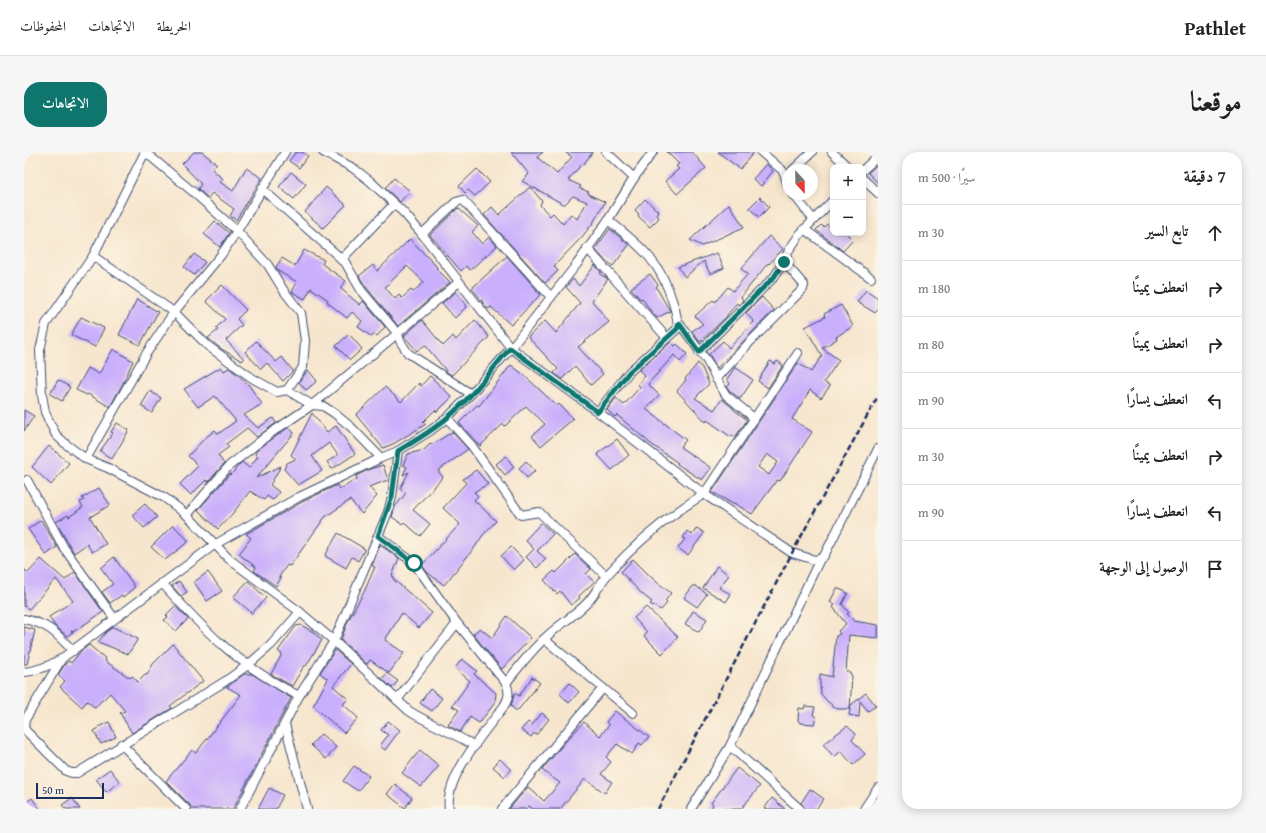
<!DOCTYPE html>
<html lang="ar">
<meta charset="utf-8">
<style>
body{margin:0;font-family:"Gentium Book Plus",Amiri,serif;background:#f6f6f6;color:#222;direction:rtl}
.controls{position:absolute;right:12px;top:12px;display:grid;overflow:hidden;border-radius:8px;box-shadow:0 2px 10px #0003}
.controls button{width:36px;height:36px;display:grid;place-items:center;padding:0;border:0;border-bottom:1px solid #e0e0e0;background:#fff;color:#222;font:20px sans-serif}
.compass{position:absolute;left:758px;top:12px;width:36px;height:36px;border-radius:50%;background:#fff;box-shadow:0 2px 10px #0003;rotate:158deg}
.scale{position:absolute;left:12px;bottom:10px;width:68px;box-sizing:border-box;padding-left:4px;border:2px solid #1b2f5e;border-top:0;font-size:11px;line-height:14px;white-space:nowrap;color:#1b2f5e;-webkit-text-stroke:3px #fcf5e5;paint-order:stroke}
.stop{position:absolute;width:12px;height:12px;margin:-9px;border:3px solid #0f766e;border-radius:50%;background:#fff}
.stop.end{background:#0f766e;border-color:#fff;box-shadow:0 1px 4px #0008}
.list{margin:0;padding:0;list-style:none}
h2{display:flex;justify-content:space-between;align-items:center;height:52px;margin:0;padding:0 16px;font-size:17px}
h2 small{font-size:13px;font-weight:400;color:#767676}
.list li{display:grid;grid-template-columns:26px 1fr auto;gap:12px;align-items:center;box-sizing:border-box;height:56px;padding:0 16px;border-top:1px solid #e0e0e0}
.list b{display:block;font-size:15px;white-space:nowrap}
.list em{font-size:13px;font-style:normal;color:#767676}
.icon{flex:none;width:22px;height:22px;fill:none;stroke:currentColor;stroke-width:2;stroke-linecap:round;stroke-linejoin:round}
.map{position:relative;flex:none;width:854px;height:657px;overflow:hidden;direction:ltr;border-radius:16px}
header{display:flex;align-items:center;gap:24px;box-sizing:border-box;height:56px;padding:0 20px;background:#fff;border-bottom:1px solid #e0e0e0}
header strong{font-size:19px}
nav{display:flex;gap:22px;margin-inline-start:auto;font-size:14px}
.intro{display:flex;align-items:center;justify-content:space-between;box-sizing:border-box;height:96px;padding:0 24px}
h1{margin:0;font-size:28px}
.button{padding:10px 18px;border-radius:16px;background:#0f766e;color:#fff;font-size:14px;font-weight:700}
main{display:flex;gap:24px;padding:0 24px}
aside{flex:1;background:#fff;border-radius:16px;box-shadow:0 2px 10px #0003}
.map>svg:first-child{display:block}
.building{fill:#caaffc;fill-rule:evenodd}
.lines{fill:none;stroke-linecap:round;stroke-linejoin:round}
.minor-casing{stroke:#3c4a6f;stroke-width:10}
.minor{stroke:#fff;stroke-width:8}
.rail{stroke:#1b2f5e;stroke-width:2.5;stroke-dasharray:6 3;stroke-linecap:butt}
.route{stroke:#0f766e;stroke-width:5}
</style>
<header>
<strong>Pathlet</strong>
<nav><a>الخريطة</a><a>الاتجاهات</a><a>المحفوظات</a></nav>
</header>
<div class="intro"><h1>موقعنا</h1><a class="button">الاتجاهات</a></div>
<main>
<aside>
<h2>7 دقيقة<small>سيرًا · 500 m</small></h2>
<ul class="list">
<li><svg class="icon" aria-label="ahead" viewBox="0 0 24 24"><path d="M12 20V5M6 11l6-6 6 6"/></svg><div><b>تابع السير</b></div><em>30 m</em></li>
<li><svg class="icon" aria-label="right" viewBox="0 0 24 24"><path d="M7 20v-9h11M14 6l5 5-5 5"/></svg><div><b>انعطف يمينًا</b></div><em>180 m</em></li>
<li><svg class="icon" aria-label="right" viewBox="0 0 24 24"><path d="M7 20v-9h11M14 6l5 5-5 5"/></svg><div><b>انعطف يمينًا</b></div><em>80 m</em></li>
<li><svg class="icon" aria-label="left" viewBox="0 0 24 24"><path d="M17 20v-9H6M10 6l-5 5 5 5"/></svg><div><b>انعطف يسارًا</b></div><em>90 m</em></li>
<li><svg class="icon" aria-label="right" viewBox="0 0 24 24"><path d="M7 20v-9h11M14 6l5 5-5 5"/></svg><div><b>انعطف يمينًا</b></div><em>30 m</em></li>
<li><svg class="icon" aria-label="left" viewBox="0 0 24 24"><path d="M17 20v-9H6M10 6l-5 5 5 5"/></svg><div><b>انعطف يسارًا</b></div><em>90 m</em></li>
<li><svg class="icon" aria-label="arrive" viewBox="0 0 24 24"><path d="M6 21V4h12l-3 4 3 4H6"/></svg><div><b>الوصول إلى الوجهة</b></div></li>
</ul>
</aside>
<div class="map">
<svg width="854" height="657" viewBox="0 0 854 657">
<rect width="100%" height="100%" fill="#fcf5e5"/>
<filter id="ink" filterUnits="userSpaceOnUse"><feTurbulence type="fractalNoise" baseFrequency=".025" numOctaves="2"/><feDisplacementMap in="SourceGraphic" scale="8" xChannelSelector="R" yChannelSelector="G"/><feConvolveMatrix kernelMatrix="1 2 1 2 8 2 1 2 1" color-interpolation-filters="sRGB"/></filter>
<filter id="wash" filterUnits="userSpaceOnUse"><feTurbulence type="fractalNoise" baseFrequency=".012" numOctaves="4" result="noise"/><feDisplacementMap in="SourceGraphic" scale="16" xChannelSelector="R" yChannelSelector="G"/><feGaussianBlur stdDeviation="0.9" result="paint"/><feColorMatrix in="noise" values="0 0 0 0 0 0 0 0 0 0 0 0 0 0 0 0 0 1.4 0 .05"/><feComposite in="paint" operator="in"/></filter>
<g filter="url(#wash)">
<rect width="100%" height="100%" fill="#f7e6ce"/>
<g id="blocks">
<g class="building">
<polygon points="170,0 178,0 193,12 188,17 199,27 196,30 209,39 222,16 238,26 212,68 206,64 210,57 188,41 184,46 174,37 177,32 158,12"/>
<polygon points="272,0 278,0 284,4 275,16 265,9"/>
<polygon points="487,0 519,0 513,5 533,22 548,5 541,0 569,0 558,14 557,13 544,28 557,34 555,36 565,40 564,42 581,50 569,71 557,86 530,114 534,119 521,131 460,63 468,55 475,63 506,35 518,49 516,53 526,64 529,61 539,72 547,62 553,67 563,50 549,44 541,52 539,52 498,29 505,22"/>
<polygon points="643,0 668,0 682,16 653,42 641,29 655,17 652,14 655,12"/>
<polygon points="694,0 730,0 716,17"/>
<polygon points="742,12 749,19 737,34 729,27"/>
<polygon points="854,12 854,31 844,21"/>
<polygon points="453,17 466,30 451,44 444,38 441,41 435,34"/>
<polygon points="267,20 282,32 270,47 255,35"/>
<polygon points="370,26 386,39 376,50 361,36"/>
<polygon points="302,35 322,53 299,76 281,60"/>
<polygon points="736,45 745,55 735,65 725,56"/>
<polygon points="621,47 635,60 633,63 635,66 626,75 614,64 615,62 611,58"/>
<polygon points="705,52 720,75 678,94 666,88"/>
<polygon points="434,56 454,74 448,80 458,92 465,85 473,94 446,118 442,114 437,119 406,83"/>
<polygon points="191,69 205,81 196,95 180,82"/>
<polygon points="803,72 809,78 809,81 822,81 829,88 819,99 792,78 797,73 800,75"/>
<polygon points="586,77 605,93 589,114 584,110 583,111 571,97"/>
<polygon points="745,84 759,97 745,112 744,111 717,145 719,148 715,153 713,151 703,163 703,164 676,190 668,179 679,172 671,164 689,148 691,150 704,135 709,139 724,122 717,117"/>
<path d="M386 87 413 115 412 116 426 130 374 174 342 135 335 124 349 113 353 119ZM383 114 400 130 389 140 387 138 378 146 375 143 371 147 361 135Z"/>
<polygon points="280,98 300,108 298,112 322,129 316,136 336,153 339,149 361,175 353,184 350,182 348,185 334,175 338,169 328,160 323,166 303,150 304,148 287,136 281,147 268,140 273,130 254,119 252,115 258,106 271,114"/>
<polygon points="693,101 700,116 686,122 680,109 661,125 654,115"/>
<polygon points="170,102 181,110 170,123 160,115"/>
<polygon points="483,104 513,138 512,139 517,142 487,173 467,155 464,157 462,154 458,150 459,150 448,136"/>
<polygon points="571,113 577,120 576,122 584,127 568,149 585,170 554,195 579,222 567,233 551,214 538,227 530,221 534,217 504,185 521,169 532,181 556,151 542,135 549,127 555,134"/>
<polygon points="626,122 634,133 632,135 646,159 633,166 626,158 618,146 616,147 607,136"/>
<polygon points="198,133 222,158 213,167 218,173 202,188 220,207 218,209 196,196 184,186 194,178 192,176 201,167 182,149"/>
<polygon points="842,138 854,146 854,156 851,161 833,150"/>
<polygon points="432,140 443,154 431,166 418,151"/>
<polygon points="738,145 750,158 693,216 685,202 699,189 705,196 730,170 722,161"/>
<polygon points="113,147 134,160 116,193 95,183"/>
<path d="M817 153 829 174 812 185 813 187 798 196 815 208 800 230 806 234 797 246 786 238 768 267 788 280 756 329 753 328 728 362 710 351 709 352 688 340 774 211 787 220 798 204 781 175 801 165 800 162ZM743 302 754 310 745 323 734 315Z"/>
<polygon points="57,165 80,176 71,195 47,183"/>
<polygon points="398,168 419,194 429,184 432,188 451,168 465,185 428,223 424,221 401,193 393,199 380,184"/>
<polygon points="325,182 338,197 326,208 312,194"/>
<polygon points="232,189 252,210 258,205 269,219 259,229 243,211 237,217 221,200"/>
<polygon points="647,190 651,194 653,192 663,202 656,210 650,203 624,232 635,243 622,257 662,288 656,295 687,316 678,328 653,312 654,311 627,292 593,263 591,265 583,258 592,246 600,253 616,235 614,232 621,224 615,218"/>
<polygon points="89,197 109,209 98,233 86,255 64,242 63,243 52,238 64,216 75,222"/>
<polygon points="746,209 751,212 753,209 759,213 744,236 734,229"/>
<polygon points="674,211 678,216 685,232 671,246 690,258 698,247 709,256 709,257 723,268 711,285 708,283 707,285 683,268 682,270 653,239 662,228 661,227"/>
<polygon points="487,213 504,226 503,226 533,254 535,252 549,267 517,294 508,284 521,272 502,254 481,274 479,272 456,294 435,271 453,253 455,254"/>
<polygon points="197,215 200,219 205,216 214,223 224,232 238,252 220,263 234,276 249,266 252,271 233,285 223,276 202,292 205,295 194,303 200,312 184,330 182,328 167,343 156,332 174,314 164,304 180,287 191,278 194,282 212,269 191,244 174,255 160,237"/>
<polygon points="711,215 729,228 716,247 706,239 703,235 706,232 703,227"/>
<polygon points="284,218 293,229 282,238 275,230"/>
<polygon points="406,224 428,245 413,260 411,258 399,270 402,272 369,292 359,296 332,263 361,235 377,250 395,231 397,234"/>
<polygon points="34,228 46,235 38,249 26,242"/>
<polygon points="126,239 137,246 128,261 117,254"/>
<polygon points="0,258 10,264 0,279"/>
<polygon points="288,261 303,280 312,274 331,302 308,317 303,310 314,303 305,291 288,304 298,319 274,333 260,317 263,311 272,307 267,303"/>
<polygon points="93,271 105,278 88,307 76,299 89,281 87,280"/>
<polygon points="265,275 270,281 232,326 257,314 246,333 255,340 249,348 243,344 240,348 226,339 209,361 194,377 174,358 206,322 207,323 214,314 218,310 225,316 234,304 231,302 233,298"/>
<polygon points="428,280 444,297 414,319 419,325 389,358 406,372 396,384 380,370 378,372 368,365 371,355 382,341 377,338 377,335 385,320 379,323 383,315 379,313 384,302 400,298 406,292 407,293"/>
<polygon points="593,287 605,303 588,318 573,302"/>
<polygon points="25,294 45,311 27,333 8,315"/>
<polygon points="482,304 490,315 481,323 472,312"/>
<polygon points="502,309 511,319 503,326 495,316"/>
<polygon points="359,313 364,328 345,335 353,344 338,362 326,348 301,365 266,414 263,413 255,425 257,426 252,434 230,419 232,415 215,402 227,386 222,382 278,350 313,333 316,337 333,327 332,324 346,317"/>
<polygon points="452,318 464,332 450,340 454,344 450,348 472,369 459,383 451,395 420,433 404,421 398,413 436,372 419,356 442,331 439,327"/>
<polygon points="75,336 86,353 66,365 82,392 68,400 63,392 50,401 32,370 44,363 45,365 59,355 56,350 60,348 58,346"/>
<polygon points="121,352 133,365 120,376 108,363"/>
<polygon points="17,368 33,395 22,403 4,377"/>
<polygon points="517,371 529,382 513,399 522,407 513,416 502,405 510,397 501,388"/>
<polygon points="149,373 165,389 141,408 127,395"/>
<polygon points="673,376 680,381 664,403 654,396 661,387 659,386 663,379 668,383"/>
<polygon points="314,381 341,397 334,409 328,405 322,416 301,404"/>
<polygon points="356,393 375,406 368,424 370,425 369,427 408,461 395,476 378,461 361,488 380,501 365,521 346,508 343,512 317,488 324,469 340,440 351,415 348,414"/>
<polygon points="487,395 500,408 490,418 477,404"/>
<polygon points="551,402 567,417 562,422 570,430 555,444 556,446 547,453 536,439 533,442 520,428 530,419 532,421"/>
<polygon points="90,405 111,435 99,445 98,443 86,451 78,440 89,432 77,416"/>
<polygon points="17,407 41,428 51,420 79,460 49,480 47,479 49,480 43,484 31,474 25,465 49,449 32,427 5,457 0,454 0,417 4,421"/>
<polygon points="609,407 629,427 647,441 641,449 643,451 637,458 626,452 628,450 617,441 597,420"/>
<polygon points="693,414 705,423 695,436 707,442 702,450 679,436"/>
<polygon points="184,420 198,439 183,449 170,430"/>
<polygon points="155,429 163,440 157,444 148,434"/>
<polygon points="224,429 242,446 228,461 209,445"/>
<polygon points="669,434 672,434 683,442 673,455 660,446"/>
<polygon points="813,436 824,441 818,452 825,461 823,462 830,469 854,473 854,486 825,483 822,519 825,520 828,524 826,557 815,557 808,555 808,553 803,549 797,542 796,532 796,522 808,525 812,484 816,482 814,479 822,472 809,455 811,453 806,450"/>
<polygon points="151,454 164,467 152,479 140,468 144,465 142,463"/>
<polygon points="622,455 654,485 638,502 620,484 623,480 610,466"/>
<polygon points="669,459 683,467 675,480 661,472"/>
<polygon points="483,464 507,486 478,517 449,482 456,476 468,486"/>
<polygon points="277,473 289,480 298,488 282,514 280,514 268,534 247,522 258,502 254,499 272,474"/>
<polygon points="0,475 11,478 3,512 0,512"/>
<polygon points="89,475 114,487 104,502 74,490 82,480"/>
<polygon points="149,492 179,529 146,554 148,556 108,581 96,561 101,559 86,541 79,548 78,548 71,556 63,549 58,555 36,535 41,529 34,523 41,512 45,509 47,511 57,499 65,493 82,507 81,509 106,526 108,524 114,530 121,523 123,523 129,512"/>
<polygon points="311,498 327,512 309,534 324,547 319,552 334,566 320,581 289,554 304,527 296,521"/>
<polygon points="438,507 453,519 450,522 472,541 471,551 455,571 446,565 436,580 424,573 435,558 428,554 446,529 431,516"/>
<polygon points="363,521 374,529 368,536 358,527"/>
<polygon points="220,522 228,522 267,546 209,657 167,657 166,653 142,629 168,598 172,601 217,543 203,535"/>
<polygon points="508,525 516,531 494,558 491,558 487,554 490,543 491,541 495,544"/>
<polygon points="546,531 555,540 545,551 536,542"/>
<polygon points="406,537 418,546 408,559 396,551"/>
<polygon points="842,541 852,554 844,559 836,549 835,565 825,563 827,553"/>
<polygon points="781,554 791,555 789,563 792,565 790,572 776,571 774,568 775,556 780,557"/>
<polygon points="591,559 625,585 618,593 615,591 608,602 593,592 582,605 587,610 577,622 588,630 581,641 561,627 536,657 509,657 505,654 502,657 485,657 504,635 520,649 536,631 518,618 541,590 560,570 576,584 585,573 582,570"/>
<polygon points="518,561 525,567 512,583 510,581 507,585 497,578 504,570 508,573"/>
<polygon points="364,569 376,578 361,598 356,594 364,583 357,578"/>
<polygon points="85,570 92,585 77,592 70,579 75,576 74,575"/>
<polygon points="823,574 832,582 828,588 841,602 829,613 817,599 810,605 799,592"/>
<polygon points="297,582 312,595 302,607 287,593"/>
<polygon points="396,598 415,614 397,635 378,621"/>
<polygon points="476,607 487,618 481,625 469,615"/>
<polygon points="330,614 345,624 334,639 319,629"/>
<polygon points="713,616 736,634 717,657 686,657 689,653 687,651"/>
<polygon points="86,617 96,630 82,640 72,627"/>
<polygon points="371,632 388,646 381,656 363,642"/>
<polygon points="245,636 259,643 252,657 234,657"/>
<polygon points="786,637 800,647 792,657 781,657 777,651"/>
<polygon points="8,646 16,657 0,657 0,652"/>
<polygon points="48,646 56,657 42,657 38,653"/>
<polygon points="748,646 761,657 740,657"/>
</g>
</g>
</g>
<g filter="url(#ink)">
<use href="#blocks" fill-opacity="0" stroke="#3c4a6f" stroke-width="1"/>
<g class="lines">
<defs>
<g id="minor">
<path d="M121 0 69 104 22 172 16 198 18 243 21 260 25 269 32 283 43 293 62 307 84 316 141 346 163 363 205 407 276 460 310 489 385 559C406 572 429 581 451 594"/>
<polyline points="299,0 329,16 346,29 380,61 398,82 487,196 574,260 680,342 768,401 791,408 796,407 800,404 854,297"/>
<polyline points="582,0 610,26"/>
<polyline points="737,0 758,18 760,21 764,34"/>
<polyline points="808,0 824,15"/>
<polyline points="769,18 788,0"/>
<polyline points="839,18 854,4"/>
<polyline points="839,27 854,41"/>
<polyline points="238,37 321,110 337,138 374,182 376,189 384,201 447,242"/>
<polyline points="769,42 789,67"/>
<polyline points="780,77 847,126"/>
<polyline points="398,82 432,50 439,48 527,145"/>
<polyline points="563,96 643,186"/>
<polyline points="69,104 150,160 184,194 228,226 253,240 263,238 279,215 281,189 277,161 260,139 244,113 213,79 168,39 121,0"/>
<polyline points="317,108 370,52"/>
<polyline points="655,171 683,209 697,235 702,243 730,266"/>
<polyline points="675,200 750,125 760,110 765,98 776,82 809,48"/>
<polyline points="692,227 725,191 779,137 780,133 760,110"/>
<polyline points="263,238 288,253 299,254 310,261 327,275 357,306"/>
<path d="M574 260 605 220 653 177C655 169 652 162 650 154 638 111 617 94 584 68"/>
<polyline points="423,266 448,294 497,363 515,360 582,424"/>
<polyline points="62,307 122,202 150,160 197,103 213,79 261,0"/>
<polyline points="3,328 40,396 90,466"/>
<polyline points="163,363 205,314 244,283 288,253 435,130"/>
<path d="M354 384 390 411 433 471 482 531C486 540 485 546 480 554 462 578 420 626 425 657"/>
<path d="M138 431C156 451 174 471 194 489 218 511 246 529 275 544"/>
<path d="M0 467C25 472 32 481 49 499"/>
<polyline points="520,487 609,561"/>
<polyline points="37,508 1,568 0,575 2,579 42,619 48,621 53,621 200,530 224,513 247,493 276,460"/>
<path d="M0 520C14 519 25 514 37 507L190 393 275 345 357 306 374 299 406 279 423 266 447 242 487 196 553 112 584 68 610 26 629 0"/>
<path d="M482 531C494 516 506 500 520 487 533 474 549 465 562 452 571 443 576 431 584 422 612 391 644 364 680 342L774 201"/>
<polyline points="373,548 433,471"/>
<polyline points="261,572 283,657"/>
<polyline points="97,592 162,657"/>
<polyline points="706,594 776,657"/>
<polyline points="216,657 275,544 310,489 364,360 368,345 374,299"/>
<polyline points="478,657 579,536"/>
<polyline points="667,657 706,594 796,407"/>
<polyline points="840,657 854,636"/>
</g>
</defs>
<use href="#minor" class="minor-casing"/>
<use href="#minor" class="minor"/>
<polyline class="rail" points="634,657 768,401 854,244"/>
</g>
</g>
<g class="lines" filter="url(#ink)">
<path class="route" d="M390 411 354 384 368 345 374 299C391 289 408 279 423 266 447 246 466 220 486 196L574 260 605 220 653 177 655 171 675 200 750 125 760 110"/>
</g>
</svg>
<div class="controls">
<button>+</button>
<button>−</button>
</div>
<svg class="compass" viewBox="-18 -18 36 36"><path d="M0-13l5 13h-10z" fill="#e53935"/><path d="M0 13l5-13h-10z" fill="#767676"/></svg>
<div class="scale">50 m</div>
<div class="stop" style="left:390px;top:411px"></div>
<div class="stop end" style="left:760px;top:110px"></div>
</div>
</main>
